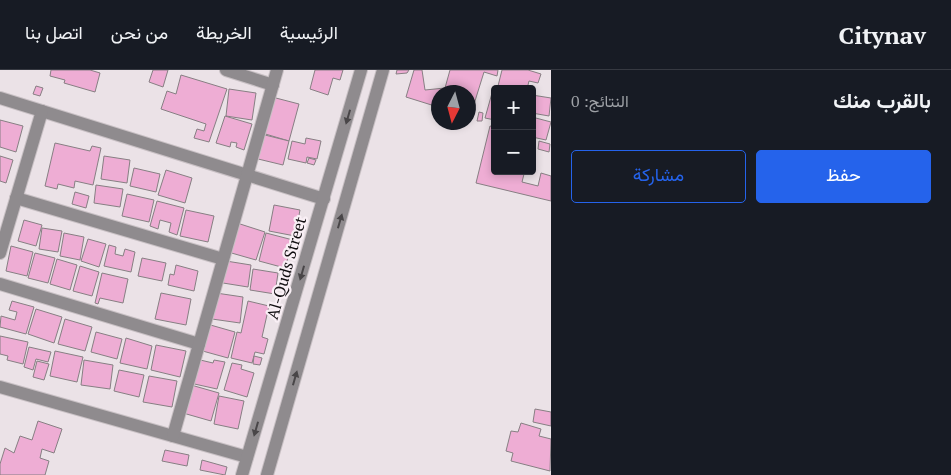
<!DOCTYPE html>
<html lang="ar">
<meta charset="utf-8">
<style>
body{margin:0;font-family:"PT Serif",Vazirmatn,serif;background:#242831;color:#f1f3f6;direction:rtl}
.controls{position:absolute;right:15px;top:15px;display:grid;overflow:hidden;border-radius:5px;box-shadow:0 2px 8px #0003}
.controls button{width:45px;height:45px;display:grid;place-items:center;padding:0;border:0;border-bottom:1px solid #363941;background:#171b24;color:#f1f3f6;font:25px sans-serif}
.compass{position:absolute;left:431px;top:15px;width:45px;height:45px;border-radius:50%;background:#171b24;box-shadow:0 2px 8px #0003;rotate:186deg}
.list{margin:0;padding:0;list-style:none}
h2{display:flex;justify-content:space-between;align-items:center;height:65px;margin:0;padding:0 20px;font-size:21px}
h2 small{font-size:16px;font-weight:400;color:#9ea1a6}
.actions{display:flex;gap:10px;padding:15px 20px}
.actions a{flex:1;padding:11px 0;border:1px solid #2563eb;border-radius:5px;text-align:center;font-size:18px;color:#2563eb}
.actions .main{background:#2563eb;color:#fff}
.map{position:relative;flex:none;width:551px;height:405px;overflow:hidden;direction:ltr}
header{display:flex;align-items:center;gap:30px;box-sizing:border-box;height:70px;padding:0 25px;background:#171b24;border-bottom:1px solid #363941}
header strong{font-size:24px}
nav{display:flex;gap:28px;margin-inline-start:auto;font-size:18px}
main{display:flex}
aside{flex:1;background:#171b24}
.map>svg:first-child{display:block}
.building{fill:#eeadd4;stroke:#877f83}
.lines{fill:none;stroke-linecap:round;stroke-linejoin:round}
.minor-casing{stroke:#c8c0c4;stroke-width:14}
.minor{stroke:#8f8b8e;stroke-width:12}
.oneway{fill:#494648}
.labels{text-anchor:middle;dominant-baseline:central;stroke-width:4.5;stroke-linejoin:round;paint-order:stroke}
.street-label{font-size:16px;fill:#100d0f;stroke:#f9eff5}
</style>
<header>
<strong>Citynav</strong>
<nav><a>الرئيسية</a><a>الخريطة</a><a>من نحن</a><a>اتصل بنا</a></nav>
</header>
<main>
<aside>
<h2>بالقرب منك<small>النتائج: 0</small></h2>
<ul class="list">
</ul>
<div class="actions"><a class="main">حفظ</a><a>مشاركة</a></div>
</aside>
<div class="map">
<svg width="551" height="405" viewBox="0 0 551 405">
<rect width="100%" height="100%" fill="#ebe2e7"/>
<g class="building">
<polygon points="51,0 90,0 100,3 95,22 64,13 65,10 50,6"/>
<polygon points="153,0 168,0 163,17 149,12"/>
<polygon points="315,0 343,0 340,10 333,8 328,25 310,19"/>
<polygon points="397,0 409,0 407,3 396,4"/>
<polygon points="414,0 422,0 425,20 445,18 450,0 498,0 497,6 484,2 470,47 468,22 438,22 438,37 406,27"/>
<polygon points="502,0 528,0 541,4 538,13 529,11 527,19 507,19 498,16"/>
<polygon points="181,5 227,19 209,72 194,68 197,59 204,61 206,54 161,39 167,21 176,24"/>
<polygon points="36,16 43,18 40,26 33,24"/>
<polygon points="229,19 256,23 252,50 226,46"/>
<polygon points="492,23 495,24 495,50 485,48"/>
<polygon points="532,25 551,28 549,46 532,43"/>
<polygon points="272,27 299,34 289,71 262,63"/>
<polygon points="479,42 483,43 482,51 477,51"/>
<polygon points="225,46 252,54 244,80 236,77 237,73 231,72 230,77 216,73"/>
<polygon points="532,47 551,52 546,70 532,67"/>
<polygon points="0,50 23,56 16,82 0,77"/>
<polygon points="490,56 495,57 495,101 524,104 522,112 538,116 541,103 551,106 551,131 476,113"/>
<polygon points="261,64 289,71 283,95 254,88"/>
<polygon points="306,68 321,71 317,89 307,87 306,93 288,89 292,71 305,74"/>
<polygon points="539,71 550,74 549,82 538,79"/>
<polygon points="55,73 90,81 92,76 101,78 93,115 75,111 74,118 58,114 57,119 45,116"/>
<polygon points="0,86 13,90 6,113 0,111"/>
<polygon points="104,86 130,90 127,113 101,109"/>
<polygon points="309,88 316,90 314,95 307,93"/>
<polygon points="134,98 160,104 156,122 130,116"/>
<polygon points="166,100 192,108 185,133 158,125"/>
<polygon points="96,115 123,119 120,137 94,133"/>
<polygon points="75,122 89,126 86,138 72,134"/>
<polygon points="127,124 154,130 149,152 122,146"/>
<polygon points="157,131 184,138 177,165 169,162 171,153 160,150 158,159 150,156"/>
<polygon points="274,135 300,140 295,166 269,161"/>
<polygon points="186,140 214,146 208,172 180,166"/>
<polygon points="24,150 42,155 36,176 18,171"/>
<polygon points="237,153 265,162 256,190 228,182"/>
<polygon points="42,158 62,161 58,182 39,179"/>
<polygon points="64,163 84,167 80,190 60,186"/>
<polygon points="266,163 293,170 285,198 259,191"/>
<polygon points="88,169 106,174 99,197 81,191"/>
<polygon points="109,175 116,177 115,184 123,186 125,179 135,182 131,202 104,196"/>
<polygon points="11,176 33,182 27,206 6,201"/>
<polygon points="35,183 55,188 48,213 28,208"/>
<polygon points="142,188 166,193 162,211 138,206"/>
<polygon points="57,189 77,195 70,220 50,214"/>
<polygon points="226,191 251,195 248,217 223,213"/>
<polygon points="176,195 198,201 194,221 168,215 170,204 174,205"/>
<polygon points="80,196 99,202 92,226 73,221"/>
<polygon points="253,199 278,203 275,224 250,220"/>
<polygon points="102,203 128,209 123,233 100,228 98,234 95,233"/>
<polygon points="161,223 191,229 186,255 155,249"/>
<polygon points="216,223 243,227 240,253 212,249"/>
<polygon points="12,231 34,237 26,264 0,257 1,246 15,250 17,242 9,240"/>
<polygon points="248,231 269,236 262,267 268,269 264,284 255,282 252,293 231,288 237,262 241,263"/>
<polygon points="36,239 62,247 54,273 28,264"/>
<polygon points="65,249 92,257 85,281 58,274"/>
<polygon points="207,254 235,262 228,288 199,280"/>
<polygon points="96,262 122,269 117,289 91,282"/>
<polygon points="0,266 28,272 23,294 7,290 8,286 0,284"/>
<polygon points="126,268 152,276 147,299 120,293"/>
<polygon points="156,275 186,281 180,307 151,300"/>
<polygon points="29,277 51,282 48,292 36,289 33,300 24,297"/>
<polygon points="55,281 83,287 77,312 50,306"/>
<polygon points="254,286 262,288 260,295 253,294"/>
<polygon points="196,289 213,293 214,290 225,292 217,319 190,313"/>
<polygon points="84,290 113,295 110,319 81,315"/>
<polygon points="37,291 49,294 44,310 33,307"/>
<polygon points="232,293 242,295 241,299 254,303 247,327 224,320"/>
<polygon points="119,300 144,305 139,327 114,321"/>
<polygon points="149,306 177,311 172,337 143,332"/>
<polygon points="191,315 219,323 211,351 183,343"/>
<polygon points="219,326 244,331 238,359 214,354"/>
<polygon points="535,339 551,342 551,356 533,352"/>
<polygon points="38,351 62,359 54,383 42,379 40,388 49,391 45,405 0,405 0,394 5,378 14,383 20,366 32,370"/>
<polygon points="521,353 541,359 539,366 551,369 550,401 511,391 513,383 506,381 511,361 518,362"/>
<polygon points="165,380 189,385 187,396 162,391"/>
<polygon points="202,390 227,397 225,405 200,400"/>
</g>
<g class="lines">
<defs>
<g id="minor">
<polyline points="226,0 273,15"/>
<polyline points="0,28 324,129"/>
<polyline points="16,128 223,189"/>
<polyline points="0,183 42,41"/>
<polyline points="0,214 199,274"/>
<polyline points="0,317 247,387"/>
<polyline points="173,366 277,0"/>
<polyline points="242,405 361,0"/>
<polyline points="267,405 383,0"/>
</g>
</defs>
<use href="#minor" class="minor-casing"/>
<use href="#minor" class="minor"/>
</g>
<defs><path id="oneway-solid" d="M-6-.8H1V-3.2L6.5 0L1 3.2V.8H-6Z" transform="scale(1.25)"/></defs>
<g class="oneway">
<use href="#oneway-solid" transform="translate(348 47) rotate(106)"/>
<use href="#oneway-solid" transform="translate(340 151) rotate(-74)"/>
<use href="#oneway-solid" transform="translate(302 203) rotate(106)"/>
<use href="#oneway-solid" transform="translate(295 308) rotate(-74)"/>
<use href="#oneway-solid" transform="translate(256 359) rotate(106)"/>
</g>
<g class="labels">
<g class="street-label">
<text transform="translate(286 198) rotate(-74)">Al-Quds Street</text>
</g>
</g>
</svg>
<div class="controls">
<button>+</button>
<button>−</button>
</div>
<svg class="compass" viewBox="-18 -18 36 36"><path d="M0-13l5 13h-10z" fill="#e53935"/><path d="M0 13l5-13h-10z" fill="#9ea1a6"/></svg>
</div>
</main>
